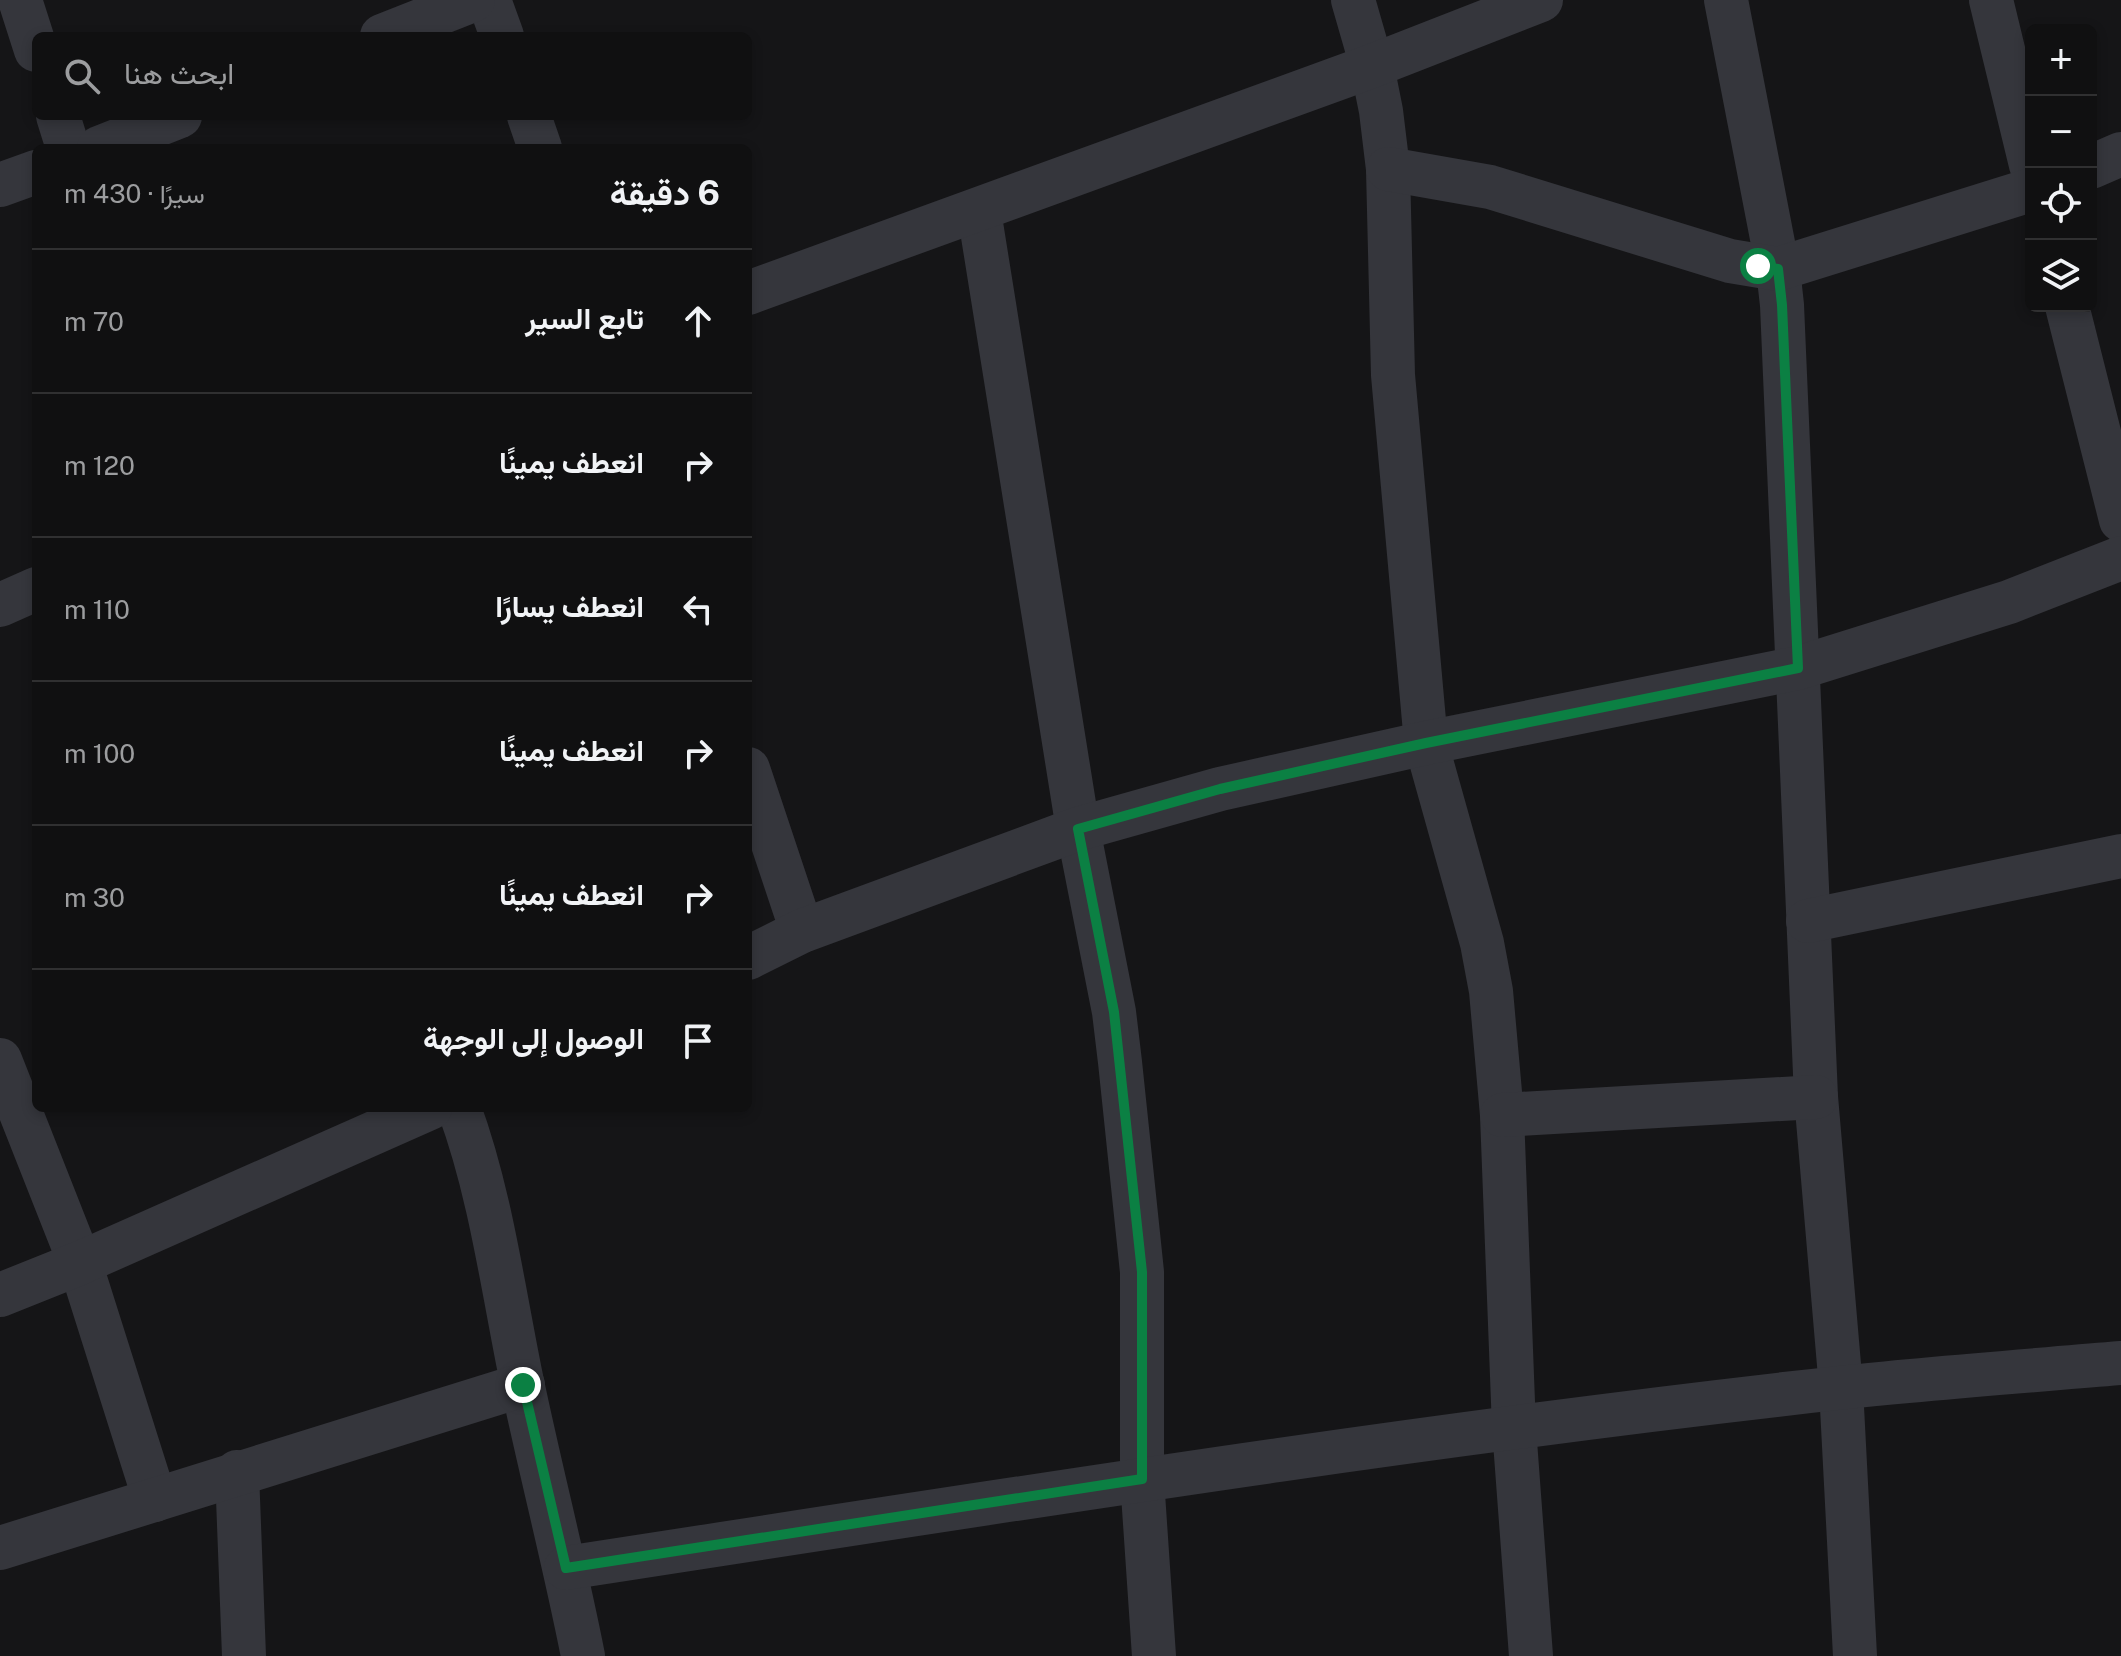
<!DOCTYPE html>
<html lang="ar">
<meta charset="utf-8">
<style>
body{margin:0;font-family:"Public Sans",Vazirmatn,sans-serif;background:#1e1e1f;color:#f1f3f6;direction:rtl}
.controls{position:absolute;right:24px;top:24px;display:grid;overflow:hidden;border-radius:12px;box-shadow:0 4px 12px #0003}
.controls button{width:72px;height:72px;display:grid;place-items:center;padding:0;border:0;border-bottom:2px solid #303031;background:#101011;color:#f1f3f6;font:40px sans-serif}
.stop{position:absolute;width:24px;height:24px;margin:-18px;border:6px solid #0b8043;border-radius:50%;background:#fff}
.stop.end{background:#0b8043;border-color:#fff;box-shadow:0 2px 8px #0008}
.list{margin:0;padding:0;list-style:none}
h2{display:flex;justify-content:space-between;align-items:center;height:104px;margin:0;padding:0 32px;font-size:34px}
h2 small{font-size:26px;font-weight:400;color:#9c9d9f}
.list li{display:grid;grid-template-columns:52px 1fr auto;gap:24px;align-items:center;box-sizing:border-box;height:144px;padding:0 32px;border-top:2px solid #303031}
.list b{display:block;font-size:30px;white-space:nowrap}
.list em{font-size:26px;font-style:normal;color:#9c9d9f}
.icon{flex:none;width:44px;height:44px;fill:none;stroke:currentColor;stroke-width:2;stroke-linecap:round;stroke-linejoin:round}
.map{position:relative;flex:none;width:2121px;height:1656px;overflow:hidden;direction:ltr}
.search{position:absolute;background:#101011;box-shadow:0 4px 12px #0003;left:32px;top:32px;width:720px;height:88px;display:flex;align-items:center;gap:20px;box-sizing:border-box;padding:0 28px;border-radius:12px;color:#9c9d9f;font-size:30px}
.panel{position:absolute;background:#101011;box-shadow:0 4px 12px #0003;left:32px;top:144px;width:720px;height:968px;border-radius:12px;direction:rtl}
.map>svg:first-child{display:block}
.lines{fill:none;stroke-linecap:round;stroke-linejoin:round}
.street{stroke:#35363c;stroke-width:44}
.route{stroke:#0b8043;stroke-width:10}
</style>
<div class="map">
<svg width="2121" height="1656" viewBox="0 0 2121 1656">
<rect width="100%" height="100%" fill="#151517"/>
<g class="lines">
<g class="street">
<polyline points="20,0 36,50"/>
<polyline points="489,0 502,36"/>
<polyline points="1353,0 1372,66 1381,111 1388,169 1393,375 1426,743 1482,943 1491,991 1502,1115 1514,1428 1531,1656"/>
<polyline points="1726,0 1778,269 1782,305 1816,1097 1841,1388 1855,1656"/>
<polyline points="1991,0 2031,165"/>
<polyline points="382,36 473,0"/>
<polyline points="58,116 68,148"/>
<polyline points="529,116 540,148"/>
<polyline points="99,148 180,116"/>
<polyline points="2091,167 2121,154"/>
<polyline points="1388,169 1490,187 1730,261 1778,269 2031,190"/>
<polyline points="0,185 36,172"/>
<polyline points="979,211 1078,829 1114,1012 1120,1062 1142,1272 1142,1479 1154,1656"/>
<polyline points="748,293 1372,66 1541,0"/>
<polyline points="2067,306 2121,520"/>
<polyline points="0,605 36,589"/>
<polyline points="748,769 802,931"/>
<polyline points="1808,921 2121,856"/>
<polyline points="748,958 802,931 1078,829 1220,789 1426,743 1798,668 2009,602 2121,558"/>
<polyline points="0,1060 80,1263 155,1500"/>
<path d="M459 1108C491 1195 503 1290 522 1382 541 1473 565 1564 583 1656"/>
<polyline points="1502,1115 1816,1097"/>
<polyline points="0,1295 80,1263 430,1108"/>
<polyline points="237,1472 244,1656"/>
<polyline points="0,1548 523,1385"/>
<path d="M566 1568C989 1503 1412 1435 1838 1388 1932 1378 2027 1371 2121 1363"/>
</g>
</g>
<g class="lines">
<polyline class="route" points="523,1385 566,1568 1142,1479 1142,1272 1114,1012 1078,829 1220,789 1426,743 1798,668 1782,305 1778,269 1758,266"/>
</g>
</svg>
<div class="controls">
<button>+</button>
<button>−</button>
<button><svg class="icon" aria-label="locate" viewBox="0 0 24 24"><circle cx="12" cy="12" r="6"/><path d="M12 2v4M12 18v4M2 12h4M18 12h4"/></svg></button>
<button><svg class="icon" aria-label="layers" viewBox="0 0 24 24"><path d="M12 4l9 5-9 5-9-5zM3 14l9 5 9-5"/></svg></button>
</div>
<div class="stop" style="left:1758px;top:266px"></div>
<div class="stop end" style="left:523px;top:1385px"></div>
<div class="search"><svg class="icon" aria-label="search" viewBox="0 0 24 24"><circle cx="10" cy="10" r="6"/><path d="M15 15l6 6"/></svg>ابحث هنا</div>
<section class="panel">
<h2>6 دقيقة<small>سيرًا · 430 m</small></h2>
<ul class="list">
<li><svg class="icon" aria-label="ahead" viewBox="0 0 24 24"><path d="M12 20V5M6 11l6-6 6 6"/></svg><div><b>تابع السير</b></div><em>70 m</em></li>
<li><svg class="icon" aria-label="right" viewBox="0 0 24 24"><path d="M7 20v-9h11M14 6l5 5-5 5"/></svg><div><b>انعطف يمينًا</b></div><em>120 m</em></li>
<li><svg class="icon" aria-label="left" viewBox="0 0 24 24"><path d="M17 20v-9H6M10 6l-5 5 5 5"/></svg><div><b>انعطف يسارًا</b></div><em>110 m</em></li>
<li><svg class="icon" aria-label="right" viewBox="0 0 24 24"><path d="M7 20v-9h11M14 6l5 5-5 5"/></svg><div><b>انعطف يمينًا</b></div><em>100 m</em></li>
<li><svg class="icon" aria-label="right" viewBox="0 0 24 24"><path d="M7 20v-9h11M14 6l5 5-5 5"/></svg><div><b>انعطف يمينًا</b></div><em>30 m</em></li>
<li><svg class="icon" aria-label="arrive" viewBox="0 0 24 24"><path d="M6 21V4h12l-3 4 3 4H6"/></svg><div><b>الوصول إلى الوجهة</b></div></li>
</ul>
</section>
</div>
